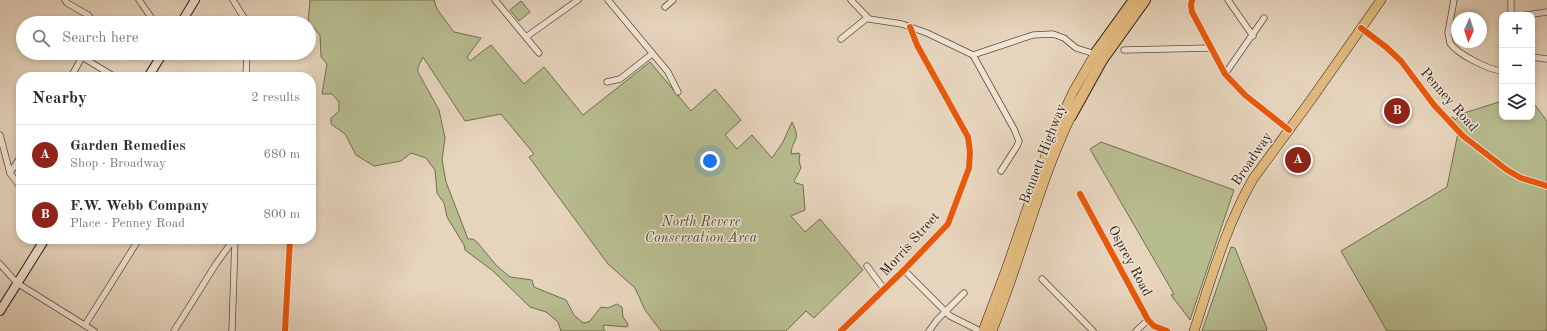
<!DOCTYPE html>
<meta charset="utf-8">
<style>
body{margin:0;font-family:"Old Standard TT",serif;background:#f7f7f7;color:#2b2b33}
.controls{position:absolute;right:12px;top:12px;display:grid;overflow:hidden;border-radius:8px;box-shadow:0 2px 6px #0003}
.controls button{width:36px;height:36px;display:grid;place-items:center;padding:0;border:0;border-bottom:1px solid #e1e1e2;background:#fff;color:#2b2b33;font:20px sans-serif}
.compass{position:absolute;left:1451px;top:12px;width:36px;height:36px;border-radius:50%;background:#fff;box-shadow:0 2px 6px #0003;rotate:183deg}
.you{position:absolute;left:710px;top:161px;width:14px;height:14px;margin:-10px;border:3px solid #fff;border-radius:50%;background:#1a73e8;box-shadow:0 0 0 6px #1a73e833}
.badge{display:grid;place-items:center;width:26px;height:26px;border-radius:50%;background:#8f2418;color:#fff;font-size:13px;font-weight:700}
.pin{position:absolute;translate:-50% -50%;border:2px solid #fff;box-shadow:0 1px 4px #0006}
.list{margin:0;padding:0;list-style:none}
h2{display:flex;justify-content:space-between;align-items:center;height:52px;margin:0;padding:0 16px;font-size:17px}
h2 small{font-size:13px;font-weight:400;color:#7c7c81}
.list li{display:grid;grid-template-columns:26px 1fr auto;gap:12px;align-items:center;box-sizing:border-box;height:60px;padding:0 16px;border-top:1px solid #e1e1e2}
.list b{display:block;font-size:15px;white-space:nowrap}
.list p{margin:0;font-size:13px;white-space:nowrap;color:#7c7c81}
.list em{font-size:13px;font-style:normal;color:#7c7c81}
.icon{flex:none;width:22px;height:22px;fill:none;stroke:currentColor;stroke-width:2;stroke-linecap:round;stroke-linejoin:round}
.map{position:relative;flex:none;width:1547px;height:331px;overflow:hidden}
.search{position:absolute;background:#fff;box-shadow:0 2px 6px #0003;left:16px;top:16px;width:300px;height:44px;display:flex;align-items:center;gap:10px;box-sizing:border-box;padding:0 14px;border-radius:22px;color:#7c7c81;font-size:15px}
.panel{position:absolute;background:#fff;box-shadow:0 2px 6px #0003;left:16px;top:72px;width:300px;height:172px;border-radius:16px}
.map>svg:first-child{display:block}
.green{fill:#b7bc8f;stroke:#716e52}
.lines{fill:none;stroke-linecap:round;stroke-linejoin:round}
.minor-casing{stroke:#5a4c3f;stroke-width:7}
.secondary-casing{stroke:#2b1f15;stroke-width:10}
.primary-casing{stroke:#2b1f15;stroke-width:10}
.trunk-casing{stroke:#2b1f15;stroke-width:10}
.motorway-casing{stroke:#2b1f15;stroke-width:12}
.minor{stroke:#efe3d3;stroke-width:5.5}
.secondary{stroke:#efe3d3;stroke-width:8}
.primary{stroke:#e3ba7e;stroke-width:9}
.trunk{stroke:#e3ba7e;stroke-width:9}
.motorway{stroke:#e3ba7e;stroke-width:10}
.cycleway-casing{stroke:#efe3d3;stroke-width:8}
.cycleway{stroke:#e8590c;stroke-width:6}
.labels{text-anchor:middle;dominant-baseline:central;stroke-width:3;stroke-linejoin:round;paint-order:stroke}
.street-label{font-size:14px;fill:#2b1f15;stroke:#efe3d3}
.park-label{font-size:14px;font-style:italic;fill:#554e3a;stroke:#efe3d3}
</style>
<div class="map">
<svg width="1547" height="331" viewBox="0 0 1547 331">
<rect width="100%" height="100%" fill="#e6d4bc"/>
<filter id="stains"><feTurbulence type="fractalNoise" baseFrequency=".005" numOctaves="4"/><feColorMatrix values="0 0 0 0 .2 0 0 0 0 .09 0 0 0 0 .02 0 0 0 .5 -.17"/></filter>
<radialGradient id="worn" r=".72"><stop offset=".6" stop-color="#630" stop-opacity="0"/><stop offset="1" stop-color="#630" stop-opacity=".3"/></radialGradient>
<g class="green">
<path d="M310 0H434L437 9 454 32 481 38 467 57 470 61 491 45 524 84 544 67 583 115 650 62 691 111 715 89 741 120 725 135 737 149 752 135 772 158 783 142 792 122C802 142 792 138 791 154L799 153 800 154 799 161 801 168 794 181 796 183 803 185 805 210 791 216 805 232 820 219 863 270 814 318 806 311 786 331H661L645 310 635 288 608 264 529 157 534 154 501 114 465 121 423 57 418 67V72L439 110 445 138 442 160 446 182 468 239H473L477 242 496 265 510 277 532 280 534 287 566 300 574 315 582 322 585 323 590 321 601 307 608 308 617 304 622 307 623 317 628 324 627 327 604 325 603 328 605 331H561L558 322 546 312 530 307 493 271 465 250 464 245 447 217 444 203 437 193 435 170 426 158 411 153 401 161 374 166 356 155 345 134 331 124V118L339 111V102L332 94H322L327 64 321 57 320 35 308 21Z"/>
<polygon points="521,1 530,12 519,21 510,10"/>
<polygon points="1502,101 1502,117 1532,117 1532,104 1535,105 1547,121 1547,331 1387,331 1341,251 1447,187 1458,133 1449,118 1453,117 1455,120 1461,114"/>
<polygon points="1101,142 1234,190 1190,320 1171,295 1174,294 1090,149"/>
<polygon points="1231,247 1235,248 1267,329 1266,331 1202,331"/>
</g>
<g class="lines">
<defs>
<g id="minor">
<polyline points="65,0 67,3 88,15 95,23"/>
<polyline points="139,0 155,23"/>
<polyline points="233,0 246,21 247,23"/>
<polyline points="495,0 539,53"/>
<polyline points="608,0 668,72 678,92"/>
<polyline points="851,0 869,19 902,24 927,33 973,55 1033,35 1053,34 1064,38 1076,48 1095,54"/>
<polyline points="1192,0 1191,5 1192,12 1225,74 1245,95 1289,130"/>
<polyline points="1228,0 1253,36"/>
<path d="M1454 0 1448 33 1450 43C1457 54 1489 70 1502 71"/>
<polyline points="665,7 673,0"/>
<polyline points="1511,15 1511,0"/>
<polyline points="1526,15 1547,12"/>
<polyline points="1361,28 1386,47 1401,61 1434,105 1463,136 1507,170 1521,178 1547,186"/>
<polyline points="526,37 578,0"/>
<polyline points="841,39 867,18"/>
<polyline points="1124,50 1211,48"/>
<polyline points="82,53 82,57 115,77"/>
<polyline points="973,55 1014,129 1019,141 1017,146 1001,171"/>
<polyline points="1532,57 1547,59"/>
<polyline points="1225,74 1264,18"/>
<polyline points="71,77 82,57"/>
<polyline points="246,77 247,53"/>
<polyline points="607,82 620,79 652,54"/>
<polyline points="0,135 10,173 21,188"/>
<polyline points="10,173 21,156"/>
<polyline points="1080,194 1148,320 1154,326 1167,331"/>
<polyline points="0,264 17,283 94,331"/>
<polyline points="867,266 884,289"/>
<polyline points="904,270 950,316 980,331"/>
<polyline points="1042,279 1093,331"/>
<polyline points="85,325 139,239"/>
<polyline points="174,331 216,264 234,239"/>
<polyline points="232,331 235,239"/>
<polyline points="841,331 904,270 948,224 969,168 970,152 968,137 917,45 910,27"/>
<polyline points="929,331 937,320 964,293"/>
<polyline points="1136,331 1148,320"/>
</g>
<g id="secondary">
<polyline points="181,23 195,0"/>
<polyline points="148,77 163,53"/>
<polyline points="0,311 45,239"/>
</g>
<path id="primary" d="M1194 331C1211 279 1226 226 1253 179L1313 97 1381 0"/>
<g id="trunk">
<polyline points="983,331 1006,270 1051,140 1073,92 1095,54"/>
<path d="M992 331C1021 260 1038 185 1071 116"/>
</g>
<g id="motorway">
<polyline points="1095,54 1134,0"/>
<polyline points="1071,116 1102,60 1145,0"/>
</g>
</defs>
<use href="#minor" class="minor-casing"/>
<use href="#secondary" class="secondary-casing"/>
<use href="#primary" class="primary-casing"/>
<use href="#trunk" class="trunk-casing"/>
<use href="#motorway" class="motorway-casing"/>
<use href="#minor" class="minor"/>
<use href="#secondary" class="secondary"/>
<use href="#primary" class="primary"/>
<use href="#trunk" class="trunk"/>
<use href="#motorway" class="motorway"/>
<defs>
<g id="cycleway">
<polyline points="1192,0 1191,5 1192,12 1225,74 1245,95 1289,130"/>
<polyline points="1361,28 1386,47 1401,61 1434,105 1463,136 1507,170 1521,178 1547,186"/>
<polyline points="1080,194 1148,320 1154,326 1167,331"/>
<polyline points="285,331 290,239"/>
<polyline points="841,331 904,270 948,224 969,168 970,152 968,137 917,45 910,27"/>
</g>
</defs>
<use href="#cycleway" class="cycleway-casing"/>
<use href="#cycleway" class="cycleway"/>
</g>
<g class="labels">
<g class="street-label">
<text transform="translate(1449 100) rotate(49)">Penney Road</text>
<text transform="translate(1043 154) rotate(-69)">Bennett Highway</text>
<text transform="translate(1252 159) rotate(-56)">Broadway</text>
<text transform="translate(910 244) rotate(-48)">Morris Street</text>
<text transform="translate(1130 261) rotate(62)">Osprey Road</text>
</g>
<g class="park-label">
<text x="701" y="222">North Revere<tspan x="701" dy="16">Conservation Area</tspan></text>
</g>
</g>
<rect width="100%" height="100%" filter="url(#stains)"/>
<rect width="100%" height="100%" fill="url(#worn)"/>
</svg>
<div class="controls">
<button>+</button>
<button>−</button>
<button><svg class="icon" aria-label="layers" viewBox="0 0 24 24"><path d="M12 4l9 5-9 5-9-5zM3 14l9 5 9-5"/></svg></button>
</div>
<svg class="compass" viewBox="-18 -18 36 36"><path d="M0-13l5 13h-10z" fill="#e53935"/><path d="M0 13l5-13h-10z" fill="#7c7c81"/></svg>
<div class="you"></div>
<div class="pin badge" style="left:1298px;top:160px">A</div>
<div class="pin badge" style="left:1397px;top:111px">B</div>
<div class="search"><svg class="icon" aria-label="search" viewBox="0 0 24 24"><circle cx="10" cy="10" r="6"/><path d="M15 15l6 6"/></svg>Search here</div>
<section class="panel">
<h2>Nearby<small>2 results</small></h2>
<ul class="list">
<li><span class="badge">A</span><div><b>Garden Remedies</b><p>Shop · Broadway</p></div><em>680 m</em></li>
<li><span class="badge">B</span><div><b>F.W. Webb Company</b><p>Place · Penney Road</p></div><em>800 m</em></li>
</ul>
</section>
</div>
